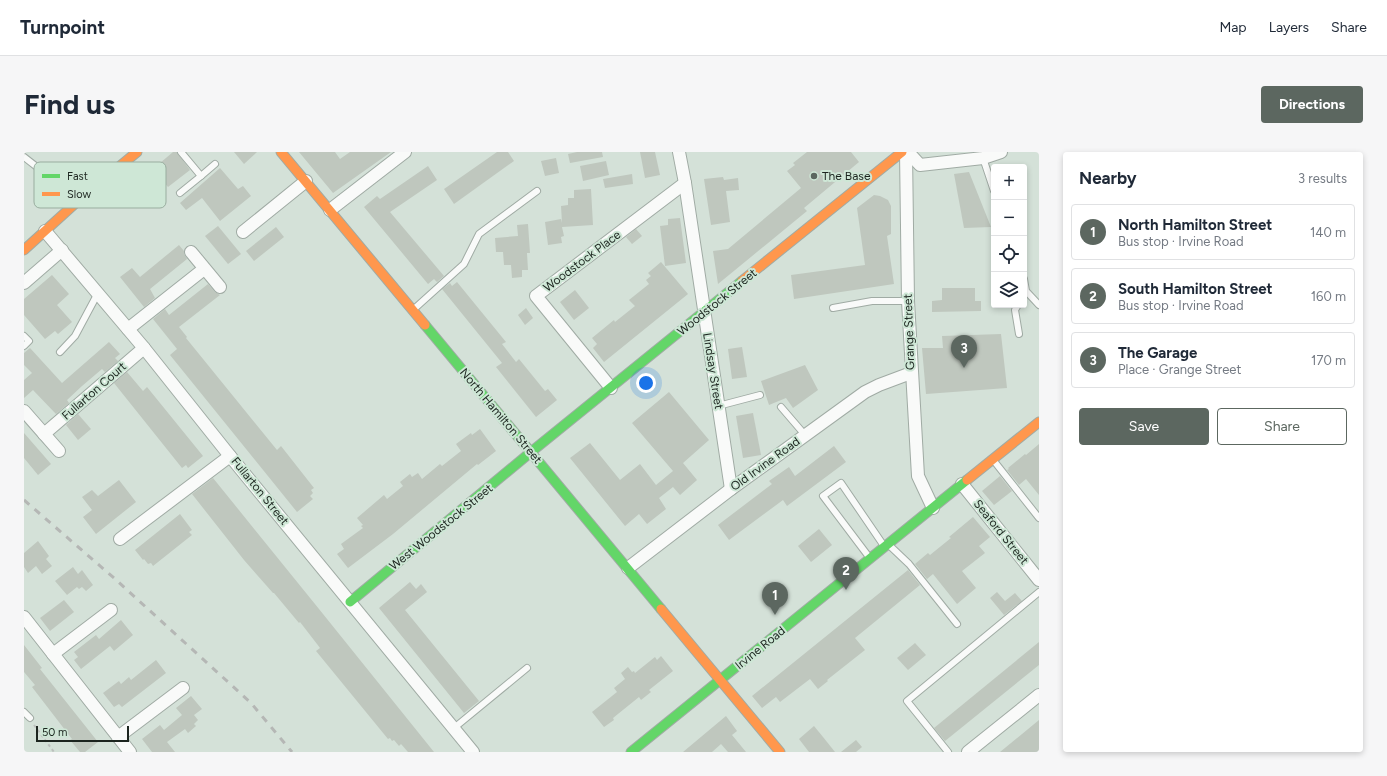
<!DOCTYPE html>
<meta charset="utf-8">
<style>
body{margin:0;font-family:Figtree,sans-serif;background:#f6f6f7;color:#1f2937}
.controls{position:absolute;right:12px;top:12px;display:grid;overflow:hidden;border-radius:4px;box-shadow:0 2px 6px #0003}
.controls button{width:36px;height:36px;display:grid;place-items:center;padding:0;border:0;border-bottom:1px solid #e0e1e3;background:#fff;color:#1f2937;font:20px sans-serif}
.scale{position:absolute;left:12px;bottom:10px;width:93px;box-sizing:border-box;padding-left:4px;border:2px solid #1c251f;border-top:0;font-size:11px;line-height:14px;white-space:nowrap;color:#1c251f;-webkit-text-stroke:3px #cee7d6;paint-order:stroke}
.you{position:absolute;left:622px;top:231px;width:14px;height:14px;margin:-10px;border:3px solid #fff;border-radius:50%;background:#1a73e8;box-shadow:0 0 0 6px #1a73e833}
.badge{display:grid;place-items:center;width:26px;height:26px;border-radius:50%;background:#5c6760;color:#fff;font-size:13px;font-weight:700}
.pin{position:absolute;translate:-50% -33px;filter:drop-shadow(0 1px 2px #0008)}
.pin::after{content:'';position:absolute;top:21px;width:14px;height:12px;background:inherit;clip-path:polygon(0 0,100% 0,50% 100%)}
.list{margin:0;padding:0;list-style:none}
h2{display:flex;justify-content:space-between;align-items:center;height:52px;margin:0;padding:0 16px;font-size:17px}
h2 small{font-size:13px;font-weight:400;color:#747a83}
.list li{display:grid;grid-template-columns:26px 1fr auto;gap:12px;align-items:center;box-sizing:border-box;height:56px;margin:0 8px 8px;padding:0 8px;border:1px solid #e0e1e3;border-radius:4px}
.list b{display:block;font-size:15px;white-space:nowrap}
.list p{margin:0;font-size:13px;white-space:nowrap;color:#747a83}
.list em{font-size:13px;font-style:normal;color:#747a83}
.actions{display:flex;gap:8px;padding:12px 16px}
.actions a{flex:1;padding:9px 0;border:1px solid #5c6760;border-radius:4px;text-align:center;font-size:14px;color:#5c6760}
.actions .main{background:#5c6760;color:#fff}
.icon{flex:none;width:22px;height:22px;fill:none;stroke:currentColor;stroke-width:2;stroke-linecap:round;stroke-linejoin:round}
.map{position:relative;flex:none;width:1015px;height:600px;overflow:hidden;border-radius:4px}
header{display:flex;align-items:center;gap:24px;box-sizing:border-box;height:56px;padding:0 20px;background:#fff;border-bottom:1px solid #e0e1e3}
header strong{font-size:19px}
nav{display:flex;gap:22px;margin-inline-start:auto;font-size:14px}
.intro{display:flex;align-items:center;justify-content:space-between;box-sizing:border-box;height:96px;padding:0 24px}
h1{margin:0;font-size:28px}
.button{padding:10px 18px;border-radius:4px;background:#5c6760;color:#fff;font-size:14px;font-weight:700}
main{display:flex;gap:24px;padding:0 24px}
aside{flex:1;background:#fff;border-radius:4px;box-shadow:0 2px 6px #0003}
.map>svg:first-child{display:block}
.building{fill:#bfc7be}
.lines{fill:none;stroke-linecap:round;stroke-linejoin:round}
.lane-casing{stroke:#a0aba4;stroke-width:8}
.street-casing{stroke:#a0aba4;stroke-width:14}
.fast-casing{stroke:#a0aba4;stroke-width:11}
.slow-casing{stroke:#a0aba4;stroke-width:11}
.path{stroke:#bcc0bd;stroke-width:2;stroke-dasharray:3 3;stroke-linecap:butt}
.lane{stroke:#f9faf9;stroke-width:6}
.street{stroke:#f9faf9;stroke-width:12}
.fast{stroke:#63d668;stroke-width:9}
.slow{stroke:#ff974d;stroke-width:9}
.rail{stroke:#b5b7b5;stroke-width:3;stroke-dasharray:7 7;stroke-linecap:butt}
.poi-dot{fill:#5c6760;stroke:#cee7d6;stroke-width:1.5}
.labels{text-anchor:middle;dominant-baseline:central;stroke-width:4;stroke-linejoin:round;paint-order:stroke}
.poi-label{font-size:12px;fill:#1c251f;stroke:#cee7d6;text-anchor:start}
.street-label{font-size:12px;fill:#1c251f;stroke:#cee7d6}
.key{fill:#cee7d6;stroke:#99ad9f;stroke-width:1}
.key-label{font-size:11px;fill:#1c251f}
</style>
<header>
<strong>Turnpoint</strong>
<nav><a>Map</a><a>Layers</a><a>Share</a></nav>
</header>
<div class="intro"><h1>Find us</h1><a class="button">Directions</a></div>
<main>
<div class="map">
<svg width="1015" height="600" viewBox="0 0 1015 600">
<rect width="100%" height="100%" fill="#d4e1d8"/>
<g class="building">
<polygon points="149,0 153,0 166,18 144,35 129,17"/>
<polygon points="210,0 233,0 220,12"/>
<polygon points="275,0 311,0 316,7 326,0 367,0 309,41"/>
<polygon points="473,0 484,0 490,9 430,52 420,37"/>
<polygon points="553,0 578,0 579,5 546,11 544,2"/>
<polygon points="616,0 631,0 636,23 621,26"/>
<polygon points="783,0 827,0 835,10 780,56 783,59 694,132 689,99 704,97 777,36 763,19 771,13 769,11"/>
<polygon points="532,6 535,21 521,24 517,9"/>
<polygon points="582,9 585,23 559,29 556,14"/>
<polygon points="404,14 413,28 366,60 420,124 413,130 410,127 404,132 340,55 353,44 356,47"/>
<polygon points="196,16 214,37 219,34 227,44 196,69 178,46 162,58 156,51"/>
<polygon points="945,20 967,75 940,76 930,22"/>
<polygon points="608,22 609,32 581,36 579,27"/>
<polygon points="699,25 700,28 714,26 715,38 702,39 706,70 687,73 680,27"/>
<polygon points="567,37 569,73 538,75 540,84 537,85 538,91 524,93 521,70 537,67 538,71 537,54 544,53 544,46 550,46 550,38"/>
<polygon points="850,43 856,44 864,48 867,54 867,82 863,84 870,132 770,147 767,123 841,113 833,56"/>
<polygon points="656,66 662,111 641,114 636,74 644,73 644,67"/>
<polygon points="504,72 506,101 503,101 504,118 498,118 498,125 488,126 487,113 480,113 479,100 472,100 471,86 494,84 493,73"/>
<polygon points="194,74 217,102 204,112 181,84"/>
<polygon points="252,75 260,85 230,109 222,99"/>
<polygon points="612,77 618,84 608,92 602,85"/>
<polygon points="155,93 160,99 160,102 163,107 126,137 131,146 120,155 96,125 108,116 116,125"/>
<polygon points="637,110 664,142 580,210 569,196 573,192 568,186 590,168 591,170 611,154 605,148 625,132 622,128 627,124 624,121"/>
<polygon points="28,123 45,142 33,153 48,170 34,182 31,179 21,187 0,163 0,147"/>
<polygon points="433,130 482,190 478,192 492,210 495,207 521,239 524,237 533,248 512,265 472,215 478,211 418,137 426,131 428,134"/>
<polygon points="184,132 191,140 196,143 155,175 163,185 162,186 253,298 257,294 290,336 287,338 289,341 286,344 289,347 273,360 146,203 153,197 129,167 141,157 145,163"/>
<polygon points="918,136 951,136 951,149 957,149 957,159 908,160 908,149 918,148"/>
<polygon points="551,138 565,156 550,168 536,150"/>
<polygon points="502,156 509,166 501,173 494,163"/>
<polygon points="977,182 983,236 902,242 898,196 919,196 918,184"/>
<polygon points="85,190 96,202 91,206 94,209 81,220 78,217 58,234 43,248 45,251 32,262 9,238 0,246 0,228 8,221 0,213 0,201 6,196 38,231"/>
<polygon points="718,195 723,225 708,227 704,197"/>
<polygon points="781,213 794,238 769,256 762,246 745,253 737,229"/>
<polygon points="103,220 119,239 123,235 179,304 164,316 162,313 158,316 90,231"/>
<polygon points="645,240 685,288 659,311 673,328 656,343 649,335 635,346 642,357 623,372 615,362 601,374 546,306 566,291 596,328 616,312 632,333 649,319 608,271"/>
<polygon points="729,261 737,303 719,306 712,264"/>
<polygon points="54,262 67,277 54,288 42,273"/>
<polygon points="456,277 472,299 454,313 453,312 369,382 324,416 313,402 320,397 317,392 339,376 337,374 339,373 333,366 360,343 363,347 379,334 376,330 386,322 388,325 394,321 398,327 416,312 418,314 437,299 432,292 447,281 448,283"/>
<polygon points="0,281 27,312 14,323 0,306"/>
<polygon points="1015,292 1015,343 1002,327 995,333 983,318 985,317 984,316 1001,302 1002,303"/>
<polygon points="810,294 822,310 763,354 759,348 705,388 694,373 748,332 745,329 765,315 771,324"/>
<polygon points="976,324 988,339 970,353 958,339"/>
<polygon points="189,326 295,457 410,600 384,600 377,592 375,594 370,588 368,589 366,586 364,587 292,499 296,496 293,492 276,470 275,471 250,441 249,441 220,408 168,342"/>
<polygon points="95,328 112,350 72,382 59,365 68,358 58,345 68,338 74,344"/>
<polygon points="156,362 168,378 165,380 168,383 129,414 127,411 124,412 120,407 119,408 111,398"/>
<polygon points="949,365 966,385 955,394 961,401 938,419 952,436 933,452 909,422 903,427 891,412 904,401 906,403 927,386 925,385"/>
<polygon points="795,377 808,393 787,410 774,394"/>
<polygon points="14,389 25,404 22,407 28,414 18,422 12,414 4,421 0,415 0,401"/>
<polygon points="49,415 54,422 58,418 69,433 62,439 58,435 55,437 53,435 43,443 31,429"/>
<polygon points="884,418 896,433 831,486 841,498 803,528 804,529 794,537 786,527 756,550 752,545 738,556 728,544"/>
<polygon points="386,430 392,437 397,432 403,440 381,458 455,549 440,561 355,456"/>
<polygon points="973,440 981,449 991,441 998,449 980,463 966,446"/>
<polygon points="40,448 50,460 26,479 16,466"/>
<polygon points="97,468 109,483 90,499 86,494 57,517 50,508 54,505 50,500 72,483 75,487"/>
<polygon points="1015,490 1015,513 921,589 910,576"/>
<polygon points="891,491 902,503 884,518 873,506"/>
<polygon points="0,493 18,516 16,517 74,590 61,600 56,600 46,588 48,587 8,535 11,533 0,520"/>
<polygon points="637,504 649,519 625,538 627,540 617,548 615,545 589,566 590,568 580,575 568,560 593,540 590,536 601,527 597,521 604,515 608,520 610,519 611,521 631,505 633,508"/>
<polygon points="132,508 142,521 98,555 95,552 90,555 79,541 95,529 97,532 105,525 107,528"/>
<polygon points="167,544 178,557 170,563 174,568 170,572 172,574 164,581 161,577 143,590 151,600 128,600 118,587 136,573 140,578 158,563 152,556"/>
<polygon points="702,564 713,579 708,583 722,600 704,600 697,592 688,600 659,600"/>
<polygon points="1015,568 1015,600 976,600 987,591"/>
<polygon points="790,574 799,585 811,600 785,600 775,587"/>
<polygon points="832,588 838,595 832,600 817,600"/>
</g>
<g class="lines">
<defs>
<g id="lane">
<polyline points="0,5 54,47"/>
<polyline points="959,6 970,39"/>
<polyline points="177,24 191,12"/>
<polyline points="156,41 177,24 157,0"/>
<polyline points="1000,127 1002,139 1015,153"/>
<polyline points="994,153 991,158 995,182"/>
<polyline points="809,156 848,149 884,149"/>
<polyline points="390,157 440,112 455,82 513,39"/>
<polyline points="0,184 5,189 0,194"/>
<polyline points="36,200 51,184 74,141"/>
<polyline points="694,254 736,243"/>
<polyline points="757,255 781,283"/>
<polyline points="970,309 1015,366"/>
<polyline points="865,393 885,412 933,472"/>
<polyline points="845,405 799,344 817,331 860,394"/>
<polyline points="0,560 6,566"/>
<polyline points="430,576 503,516"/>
<polyline points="924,600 883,549 1015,440"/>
</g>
<g id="street">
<polyline points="655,0 661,31 707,337"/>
<polyline points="882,0 884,149 894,324 909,356"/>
<polyline points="884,0 896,13 959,6 977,0"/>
<polyline points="306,58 381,0"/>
<polyline points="21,79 120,196 206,304 449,600"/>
<polyline points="219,80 282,29"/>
<polyline points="167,100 196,135"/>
<polyline points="0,131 38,98"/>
<polyline points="104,177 180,117"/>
<polyline points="587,236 512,144 661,31"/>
<polyline points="0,259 35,299"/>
<polyline points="20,282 120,196"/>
<polyline points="938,332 1015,428"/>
<polyline points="96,387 206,304"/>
<polyline points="604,416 707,337 841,240 855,233 887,221"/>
<polyline points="0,465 106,600"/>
<polyline points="29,502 87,458"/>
<polyline points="94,585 159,536"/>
<polyline points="944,600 1015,543"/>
</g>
<g id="fast">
<polyline points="401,173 637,457"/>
<polyline points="326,450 507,300 718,129"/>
<polyline points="607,600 943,328"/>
</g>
<g id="slow">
<polyline points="257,0 401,173"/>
<polyline points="0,98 55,48 113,0"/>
<polyline points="718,129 878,0"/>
<polyline points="943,328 1015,270"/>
<polyline points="637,457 756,600"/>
</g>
</defs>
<use href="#lane" class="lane-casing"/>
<use href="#street" class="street-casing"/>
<use href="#fast" class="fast-casing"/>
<use href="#slow" class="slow-casing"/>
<polyline class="path" points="10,573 30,600"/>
<use href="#lane" class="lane"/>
<use href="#street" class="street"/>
<use href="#fast" class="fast"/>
<use href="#slow" class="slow"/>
<polyline class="rail" points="0,348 90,426 227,551 268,600"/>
</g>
<circle class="poi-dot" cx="790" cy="24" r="4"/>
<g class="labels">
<g class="poi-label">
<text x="798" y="24">The Base</text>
</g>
<g class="street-label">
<text transform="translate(558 109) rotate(-37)">Woodstock Place</text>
<text transform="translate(693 150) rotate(-39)">Woodstock Street</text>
<text transform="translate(885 180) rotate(-92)">Grange Street</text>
<text transform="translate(689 219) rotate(81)">Lindsay Street</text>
<text transform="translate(70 239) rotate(-41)">Fullarton Court</text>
<text transform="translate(477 264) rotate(50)">North Hamilton Street</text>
<text transform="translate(741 312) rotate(-36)">Old Irvine Road</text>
<text transform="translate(236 339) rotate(51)">Fullarton Street</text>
<text transform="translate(417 375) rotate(-39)">West Woodstock Street</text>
<text transform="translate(977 380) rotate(51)">Seaford Street</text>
<text transform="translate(736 496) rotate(-39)">Irvine Road</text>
</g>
</g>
<rect x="10" y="10" width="132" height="46" rx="6" class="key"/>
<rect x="18" y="22" width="18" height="4" fill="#63d668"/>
<rect x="18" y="40" width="18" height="4" fill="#ff974d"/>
<g class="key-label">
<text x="43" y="28">Fast</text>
<text x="43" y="46">Slow</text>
</g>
</svg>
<div class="controls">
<button>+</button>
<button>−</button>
<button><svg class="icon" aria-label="locate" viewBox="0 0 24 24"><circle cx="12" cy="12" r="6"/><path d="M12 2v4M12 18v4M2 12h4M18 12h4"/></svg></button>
<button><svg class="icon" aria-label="layers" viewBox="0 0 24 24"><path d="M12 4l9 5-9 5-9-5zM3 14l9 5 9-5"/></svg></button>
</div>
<div class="scale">50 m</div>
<div class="you"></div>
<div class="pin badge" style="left:751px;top:463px">1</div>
<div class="pin badge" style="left:822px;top:438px">2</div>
<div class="pin badge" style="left:940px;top:216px">3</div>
</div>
<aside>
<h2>Nearby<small>3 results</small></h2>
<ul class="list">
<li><span class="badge">1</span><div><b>North Hamilton Street</b><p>Bus stop · Irvine Road</p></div><em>140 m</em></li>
<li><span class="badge">2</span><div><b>South Hamilton Street</b><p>Bus stop · Irvine Road</p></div><em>160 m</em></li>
<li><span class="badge">3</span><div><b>The Garage</b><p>Place · Grange Street</p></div><em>170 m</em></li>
</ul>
<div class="actions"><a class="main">Save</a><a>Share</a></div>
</aside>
</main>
